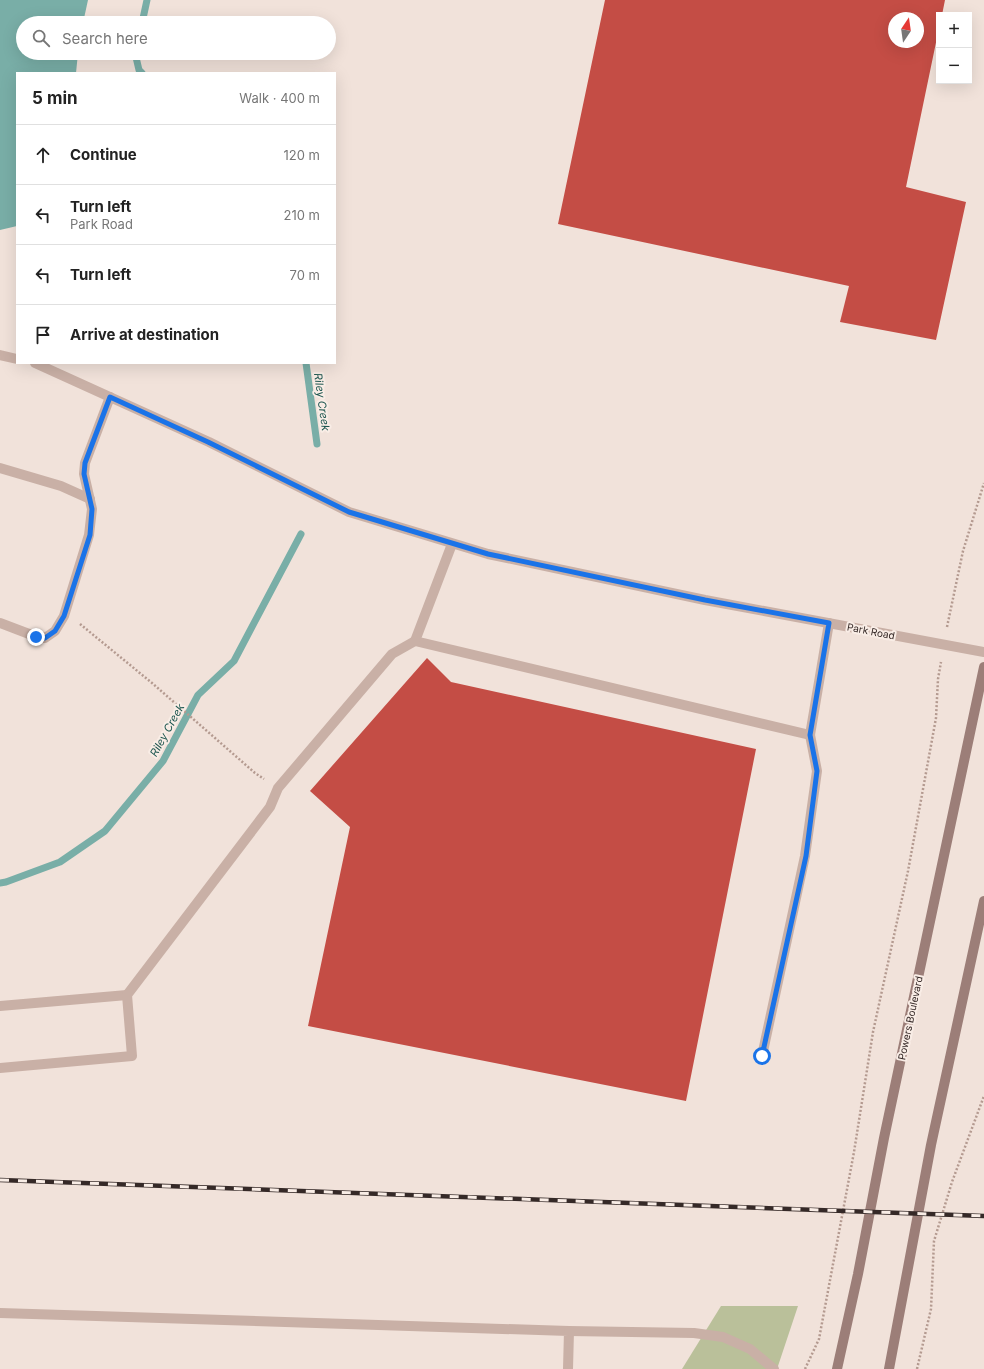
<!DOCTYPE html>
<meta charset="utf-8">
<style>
body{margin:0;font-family:Inter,sans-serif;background:#f2f2f2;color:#222}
.controls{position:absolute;right:12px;top:12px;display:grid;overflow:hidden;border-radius:0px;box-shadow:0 4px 16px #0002}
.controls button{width:36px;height:36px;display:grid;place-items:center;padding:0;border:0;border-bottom:1px solid #e0e0e0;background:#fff;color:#222;font:20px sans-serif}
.compass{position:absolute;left:888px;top:12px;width:36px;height:36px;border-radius:50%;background:#fff;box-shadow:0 4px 16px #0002;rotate:13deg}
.stop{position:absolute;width:12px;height:12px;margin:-9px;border:3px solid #1a73e8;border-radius:50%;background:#fff}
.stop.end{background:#1a73e8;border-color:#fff;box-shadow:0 1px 4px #0008}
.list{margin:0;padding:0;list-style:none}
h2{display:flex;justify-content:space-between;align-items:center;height:52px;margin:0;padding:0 16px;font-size:17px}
h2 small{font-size:13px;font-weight:400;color:#767676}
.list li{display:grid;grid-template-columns:26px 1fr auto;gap:12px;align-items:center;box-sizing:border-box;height:60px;padding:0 16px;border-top:1px solid #e0e0e0}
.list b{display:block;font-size:15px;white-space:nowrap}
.list p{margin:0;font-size:13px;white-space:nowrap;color:#767676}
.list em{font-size:13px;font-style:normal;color:#767676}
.icon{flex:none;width:22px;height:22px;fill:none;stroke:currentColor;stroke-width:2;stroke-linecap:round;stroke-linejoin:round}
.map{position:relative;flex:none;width:984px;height:1369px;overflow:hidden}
.search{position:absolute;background:#fff;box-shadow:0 4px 16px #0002;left:16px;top:16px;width:320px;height:44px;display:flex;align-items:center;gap:10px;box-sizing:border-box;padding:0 14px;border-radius:22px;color:#767676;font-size:15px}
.panel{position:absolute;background:#fff;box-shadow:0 4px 16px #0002;left:16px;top:72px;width:320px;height:292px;border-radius:0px}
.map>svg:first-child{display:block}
.green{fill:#bac09a}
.water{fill:#79aea7}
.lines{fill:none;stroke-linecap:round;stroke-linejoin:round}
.stream{stroke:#79aea7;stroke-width:7}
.building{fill:#c44d45;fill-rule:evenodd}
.path{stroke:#b49a90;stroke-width:2.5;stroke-dasharray:2 2;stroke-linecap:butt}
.service{stroke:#c9b0a6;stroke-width:10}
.tertiary{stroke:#c9b0a6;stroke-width:10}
.secondary{stroke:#9c7e78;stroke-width:10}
.rail-casing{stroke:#352927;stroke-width:4.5}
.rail{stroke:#f9ede6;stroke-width:3;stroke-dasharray:9;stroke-linecap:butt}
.route{stroke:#1a73e8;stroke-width:5}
.labels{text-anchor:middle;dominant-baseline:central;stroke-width:4;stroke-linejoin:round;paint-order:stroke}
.street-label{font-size:10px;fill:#352927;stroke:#f9ede6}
.water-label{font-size:11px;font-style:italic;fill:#1d564f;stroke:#f9ede6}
</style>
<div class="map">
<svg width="984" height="1369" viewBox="0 0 984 1369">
<rect width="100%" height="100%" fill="#f1e2da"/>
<polygon class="green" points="721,1306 798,1306 777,1369 682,1369"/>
<polygon class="water" points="0,0 88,0 83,23 23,23 23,53 78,53 76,73 17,73 17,226 0,230"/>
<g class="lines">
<g class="stream">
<polyline points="142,23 147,0"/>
<polyline points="135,53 139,70 142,73"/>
<polyline points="306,363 317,444"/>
<polyline points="0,883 6,882 60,862 105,831 163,761 198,695 234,661 301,534"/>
</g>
</g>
<g class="building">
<path d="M605 0H945L942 15H939V28L906 187 966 202 936 340 840 322 849 286 558 224ZM894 18H918V42H894Z"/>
<polygon points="427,658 451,682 756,749 686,1101 308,1026 350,827 310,791"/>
</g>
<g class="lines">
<g class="path">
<polyline points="80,624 152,683 255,773 264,779"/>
<polyline points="947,627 963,551 984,483"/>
<polyline points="805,1369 819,1339 854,1152 873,1032 908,871 936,718 938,679 941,662"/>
<polyline points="917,1369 931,1309 934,1241 952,1182 984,1096"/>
</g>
<g class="service">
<polyline points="0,468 61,486 90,499"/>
<polyline points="452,544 415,641 810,735 829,623"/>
<polyline points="0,623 37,637 45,638 55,631 64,616 89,535 92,509 84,474 85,463 110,397"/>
<polyline points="0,1006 127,995"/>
<polyline points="762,1056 805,856 817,771 810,735"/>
<polyline points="0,1068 132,1056 127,995 270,807 278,788 392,654 415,641"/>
<polyline points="0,1313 569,1331 568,1369"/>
<polyline points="569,1331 694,1333 723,1337 750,1349 774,1369"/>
</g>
<g class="tertiary">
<polyline points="0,355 17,359"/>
<polyline points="35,363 209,442 349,512 488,554 705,600 984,652"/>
</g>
<g class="secondary">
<polyline points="837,1369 858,1274 884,1138 984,667"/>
<polyline points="889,1369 931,1145 984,901"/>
</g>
<defs>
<polyline id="rail" points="0,1180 984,1216"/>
</defs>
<use href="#rail" class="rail-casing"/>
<use href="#rail" class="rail"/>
</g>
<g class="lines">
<polyline class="route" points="36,637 45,638 55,631 64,616 90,535 92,509 84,474 85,463 110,397 208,442 349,512 488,554 705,600 829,623 810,735 817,771 806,856 762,1056"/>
</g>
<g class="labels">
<g class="street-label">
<text transform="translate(871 631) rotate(11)">Park Road</text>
<text transform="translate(910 1018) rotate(-78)">Powers Boulevard</text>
</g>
<g class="water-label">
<text transform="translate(322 402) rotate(82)">Riley Creek</text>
<text transform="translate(167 730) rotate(-61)">Riley Creek</text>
</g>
</g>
</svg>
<div class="controls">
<button>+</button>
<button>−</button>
</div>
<svg class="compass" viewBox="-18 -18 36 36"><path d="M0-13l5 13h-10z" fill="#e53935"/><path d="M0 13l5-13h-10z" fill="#767676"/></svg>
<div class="stop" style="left:762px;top:1056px"></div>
<div class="stop end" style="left:36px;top:637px"></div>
<div class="search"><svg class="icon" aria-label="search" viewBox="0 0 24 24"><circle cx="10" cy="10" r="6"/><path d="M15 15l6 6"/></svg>Search here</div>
<section class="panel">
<h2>5 min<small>Walk · 400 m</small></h2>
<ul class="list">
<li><svg class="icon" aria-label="ahead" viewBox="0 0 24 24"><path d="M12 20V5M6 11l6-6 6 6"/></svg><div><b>Continue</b></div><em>120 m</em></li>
<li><svg class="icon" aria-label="left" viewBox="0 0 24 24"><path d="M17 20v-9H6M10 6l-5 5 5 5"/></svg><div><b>Turn left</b><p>Park Road</p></div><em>210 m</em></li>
<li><svg class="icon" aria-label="left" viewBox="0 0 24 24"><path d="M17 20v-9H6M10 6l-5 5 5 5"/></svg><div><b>Turn left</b></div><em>70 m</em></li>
<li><svg class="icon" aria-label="arrive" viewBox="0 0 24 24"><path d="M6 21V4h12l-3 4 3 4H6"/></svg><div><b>Arrive at destination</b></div></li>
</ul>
</section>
</div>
